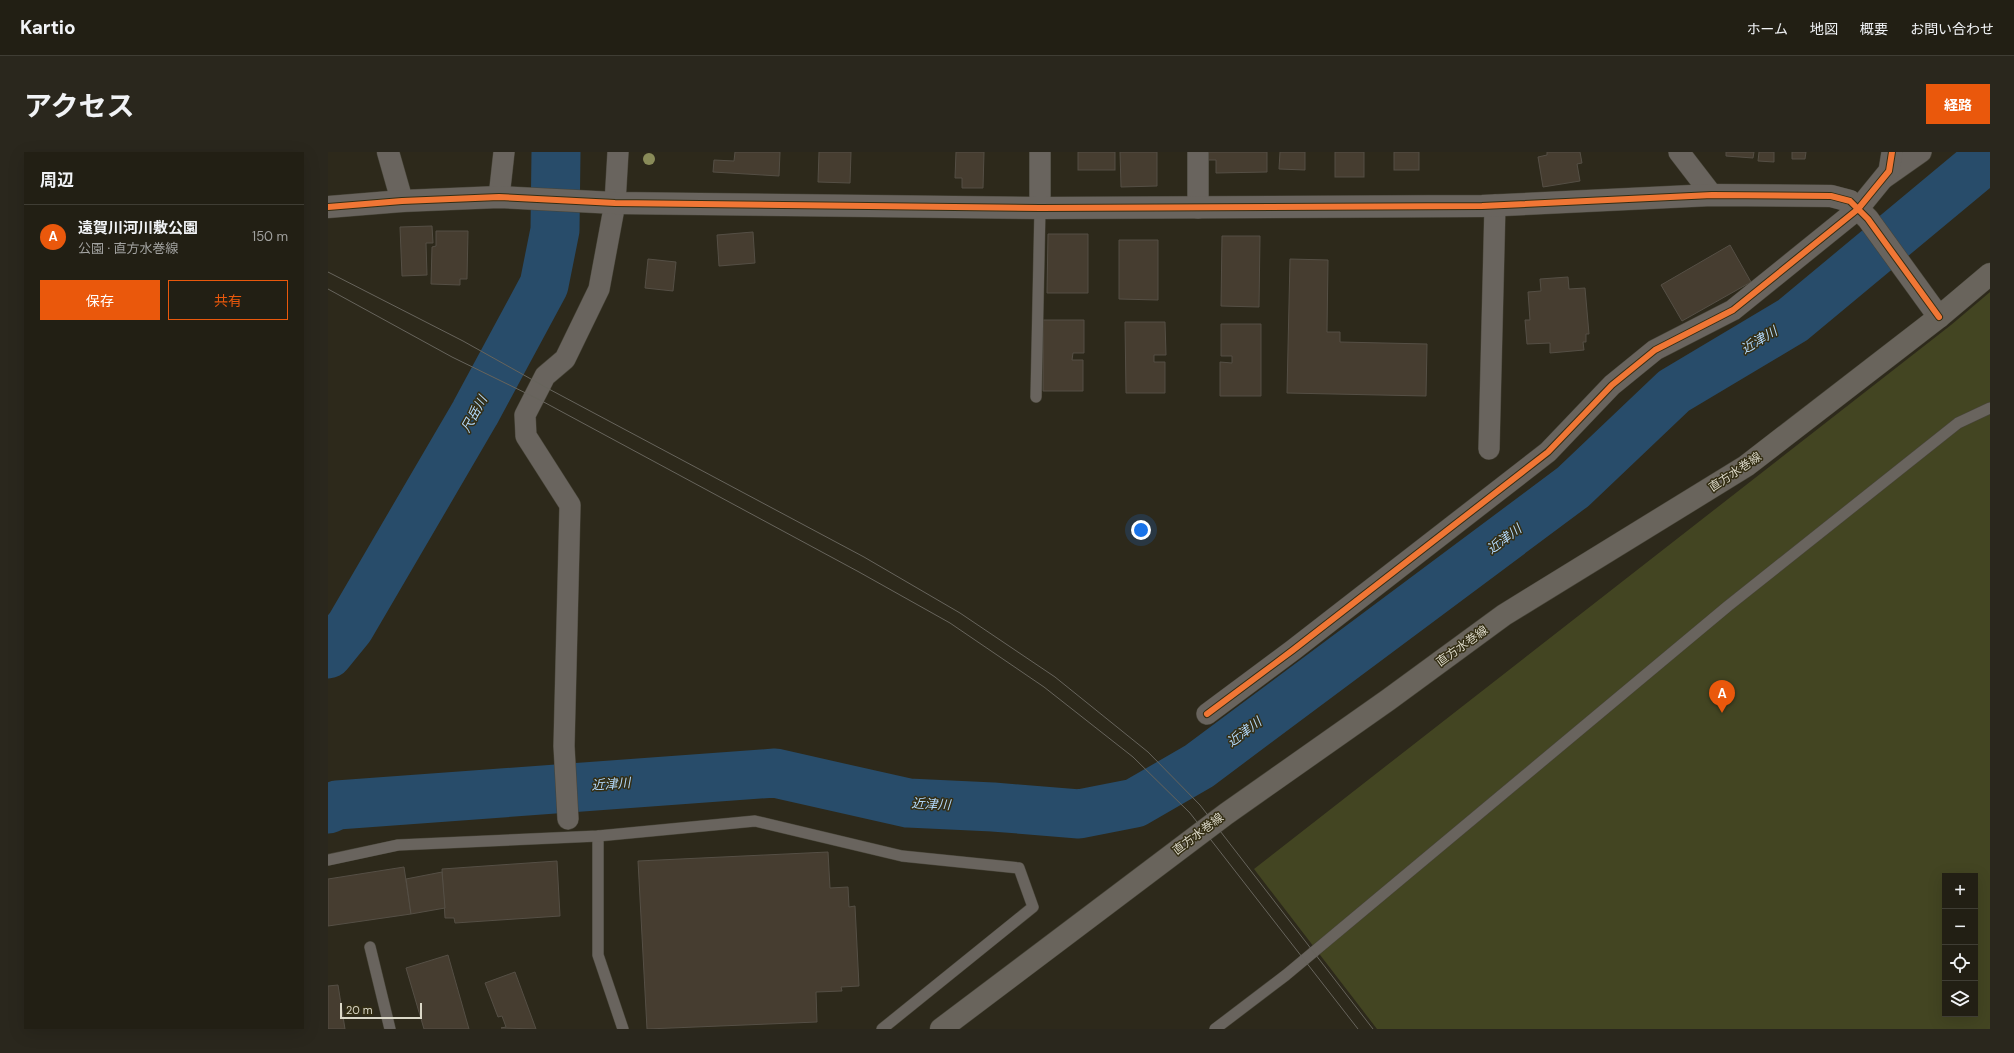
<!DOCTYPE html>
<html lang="ja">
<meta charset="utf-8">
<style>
body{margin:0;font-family:"DM Sans","Noto Sans JP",sans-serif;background:#2a271d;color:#f1f3f6}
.controls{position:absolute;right:12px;bottom:12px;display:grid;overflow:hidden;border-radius:0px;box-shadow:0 4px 16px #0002}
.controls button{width:36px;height:36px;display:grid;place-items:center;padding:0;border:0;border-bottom:1px solid #3f3d34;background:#221f14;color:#f1f3f6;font:20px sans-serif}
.scale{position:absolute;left:12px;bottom:10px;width:82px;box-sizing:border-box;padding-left:4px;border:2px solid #dbd8c8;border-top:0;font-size:11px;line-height:14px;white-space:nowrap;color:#dbd8c8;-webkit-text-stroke:3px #342e14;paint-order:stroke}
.you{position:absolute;left:813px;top:378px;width:14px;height:14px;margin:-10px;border:3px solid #fff;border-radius:50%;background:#1a73e8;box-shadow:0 0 0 6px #1a73e833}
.badge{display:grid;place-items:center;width:26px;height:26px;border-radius:50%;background:#ea580c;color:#fff;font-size:13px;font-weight:700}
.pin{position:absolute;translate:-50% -33px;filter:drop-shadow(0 1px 2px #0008)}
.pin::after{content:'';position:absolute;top:21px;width:14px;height:12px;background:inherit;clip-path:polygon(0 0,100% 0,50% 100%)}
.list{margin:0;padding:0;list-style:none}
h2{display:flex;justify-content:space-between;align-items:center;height:52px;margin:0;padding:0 16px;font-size:17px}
h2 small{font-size:13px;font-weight:400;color:#a2a2a0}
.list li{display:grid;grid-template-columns:26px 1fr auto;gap:12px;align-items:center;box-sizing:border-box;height:64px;padding:0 16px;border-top:1px solid #3f3d34}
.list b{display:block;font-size:15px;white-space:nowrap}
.list p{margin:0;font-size:13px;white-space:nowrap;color:#a2a2a0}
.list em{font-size:13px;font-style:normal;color:#a2a2a0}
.actions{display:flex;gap:8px;padding:12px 16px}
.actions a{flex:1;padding:9px 0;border:1px solid #ea580c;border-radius:0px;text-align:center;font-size:14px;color:#ea580c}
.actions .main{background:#ea580c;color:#fff}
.icon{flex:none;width:22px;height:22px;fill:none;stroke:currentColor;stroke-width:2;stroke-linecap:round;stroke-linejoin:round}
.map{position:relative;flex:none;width:1662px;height:877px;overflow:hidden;border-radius:0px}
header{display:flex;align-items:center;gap:24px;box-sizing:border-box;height:56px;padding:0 20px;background:#221f14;border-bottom:1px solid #3f3d34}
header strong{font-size:19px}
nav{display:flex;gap:22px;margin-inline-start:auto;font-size:14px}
.intro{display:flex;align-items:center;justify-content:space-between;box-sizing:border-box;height:96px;padding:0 24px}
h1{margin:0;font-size:28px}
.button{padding:10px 18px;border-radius:0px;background:#ea580c;color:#fff;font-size:14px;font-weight:700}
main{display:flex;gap:24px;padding:0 24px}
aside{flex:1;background:#221f14;border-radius:0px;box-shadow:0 4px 16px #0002}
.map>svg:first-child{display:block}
.green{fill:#434522;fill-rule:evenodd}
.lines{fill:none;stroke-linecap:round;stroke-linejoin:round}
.river{stroke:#284c6a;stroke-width:49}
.building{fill:#463d30;stroke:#554f45}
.service-casing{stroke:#474438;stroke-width:12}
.minor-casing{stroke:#474438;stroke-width:22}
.tertiary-casing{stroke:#474438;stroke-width:23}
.primary-casing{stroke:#474438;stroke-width:23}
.service{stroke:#69645e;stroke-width:11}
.minor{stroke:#69645e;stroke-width:21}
.tertiary{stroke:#69645e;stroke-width:22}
.primary{stroke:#69645c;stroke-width:22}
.tram{stroke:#67645c;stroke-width:1}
.cycleway-casing{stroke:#342e14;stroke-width:8}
.cycleway{stroke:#f07635;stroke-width:6}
.tree{fill:#898b59}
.labels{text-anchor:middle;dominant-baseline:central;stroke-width:3;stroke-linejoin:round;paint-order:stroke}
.street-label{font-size:12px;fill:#dbd8c8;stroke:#342e14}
.water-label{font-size:13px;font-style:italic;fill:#b2d8fa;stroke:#342e14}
</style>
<header>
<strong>Kartio</strong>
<nav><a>ホーム</a><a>地図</a><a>概要</a><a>お問い合わせ</a></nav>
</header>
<div class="intro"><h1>アクセス</h1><a class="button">経路</a></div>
<main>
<aside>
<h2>周辺<small></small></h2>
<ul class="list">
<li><span class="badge">A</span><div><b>遠賀川河川敷公園</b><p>公園 · 直方水巻線</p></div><em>150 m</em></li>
</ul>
<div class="actions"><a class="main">保存</a><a>共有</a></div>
</aside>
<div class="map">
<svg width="1662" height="877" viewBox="0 0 1662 877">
<rect width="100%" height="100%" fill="#2d291b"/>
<path class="green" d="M1662 140V877H1049L926 717 1623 173ZM1617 724H1647V862H1617Z"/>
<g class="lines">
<g class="river">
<polyline points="0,502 22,475 147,261 216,133 227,78 228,0"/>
<polyline points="0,657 9,653 447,621 580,651 665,655 751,662 807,651 871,614 1245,335 1346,239 1465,168 1662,4"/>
</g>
</g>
<g class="building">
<polygon points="407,0 452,0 451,24 385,20 386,8 406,9"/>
<polygon points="491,0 523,0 522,31 490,30"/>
<polygon points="628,0 656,0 655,36 634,36 634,26 627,26"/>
<rect x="750" y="0" width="37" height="18"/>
<polygon points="792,0 829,0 829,34 793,35"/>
<polygon points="880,0 939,0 939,20 888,21 888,8 880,8"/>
<polygon points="952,0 977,0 977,18 951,17"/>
<rect x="1007" y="0" width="29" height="25"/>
<rect x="1066" y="0" width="25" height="18"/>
<polygon points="1219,0 1252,0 1254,11 1249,12 1252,29 1215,35 1210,5 1219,3"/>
<polygon points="1398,0 1426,0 1425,6 1398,4"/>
<polygon points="1431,0 1446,0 1446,10 1430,9"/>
<polygon points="1464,0 1478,0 1477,7 1464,7"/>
<polygon points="104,74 105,91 98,91 99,123 74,124 72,75"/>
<polygon points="108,79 140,79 139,127 132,127 132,133 103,132 104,95 108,94"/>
<polygon points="425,80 427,111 391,114 389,83"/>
<polygon points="720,82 760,82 760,141 719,141"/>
<polygon points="894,84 932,84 931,155 893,154"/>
<polygon points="791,88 830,88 830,148 791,147"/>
<polygon points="1402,93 1423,130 1354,169 1333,133"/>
<polygon points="320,107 348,110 345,139 317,136"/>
<polygon points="962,107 1000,108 999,180 1012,180 1012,190 1099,192 1098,244 959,241"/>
<polygon points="1240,125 1241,137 1257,136 1261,182 1258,182 1258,190 1255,190 1256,198 1222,201 1222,191 1199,192 1197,168 1202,168 1200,140 1213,139 1212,127"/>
<polygon points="715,168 756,168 756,201 745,201 744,208 755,208 755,239 715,239"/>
<polygon points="797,170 837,170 838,203 826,203 826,210 837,210 837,241 798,241"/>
<polygon points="893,172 933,172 933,244 892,244 892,210 904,211 904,204 893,204"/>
<polygon points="500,700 502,736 520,735 521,755 527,754 531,834 513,835 514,839 488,840 489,870 319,877 310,709"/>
<polygon points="229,709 232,764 127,771 126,766 117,766 114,717"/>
<polygon points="76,715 83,762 0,774 0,727"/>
<polygon points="114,720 117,756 83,762 78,727"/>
<polygon points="120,803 141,877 96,877 78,816"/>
<polygon points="187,820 208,877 173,876 178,875 174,864 170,865 157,831"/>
<polygon points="10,833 17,877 0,877 0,834"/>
</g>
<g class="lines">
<defs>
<g id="service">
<polyline points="708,245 712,56"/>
<polyline points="270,684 270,803 295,877"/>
<polyline points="0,708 70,693 270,684 427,669 574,704 691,716 705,755 554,877"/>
<polyline points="42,795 62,877"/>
<polyline points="887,877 958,823 1400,454 1630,271 1662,256"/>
</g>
<g id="minor">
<polyline points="870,0 870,56"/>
<polyline points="1351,0 1384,43"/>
<polyline points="1556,26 1593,0"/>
<polyline points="171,45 176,0"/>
<polyline points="712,56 712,0"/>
<polyline points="1161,297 1167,53"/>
<polyline points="879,562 965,498 1220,300 1284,233 1327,198 1405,158 1530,57 1561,19 1564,0"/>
<polyline points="240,667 236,594 242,353 198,284 197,263 217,224 237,207 271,137 287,51 290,0"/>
</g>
<g id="tertiary">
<polyline points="60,0 74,49"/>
<polyline points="0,55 74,49 171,45 287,51 712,56 1154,54 1384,43 1503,44 1522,49 1540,67 1611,165"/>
</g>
<polyline id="primary" points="613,877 898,662 1060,548 1176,463 1418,314 1611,165 1662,122"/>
</defs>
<use href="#service" class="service-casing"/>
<use href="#minor" class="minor-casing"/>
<use href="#tertiary" class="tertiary-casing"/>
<use href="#primary" class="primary-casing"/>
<use href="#service" class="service"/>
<use href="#minor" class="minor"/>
<use href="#tertiary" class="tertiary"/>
<use href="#primary" class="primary"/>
<g class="tram">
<polyline points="0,120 135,189 219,236 536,405 632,461 727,525 820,600 872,653 1045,877"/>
<polyline points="0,137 124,205 212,248 531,420 622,471 716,535 805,605 862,661 1030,877"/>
</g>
<defs>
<g id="cycleway">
<polyline points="0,55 74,49 171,45 287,51 712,56 1154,54 1384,43 1503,44 1522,49 1540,67 1611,165"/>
<polyline points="879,562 965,498 1220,300 1284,233 1327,198 1405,158 1530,57 1561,19 1564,0"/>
</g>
</defs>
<use href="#cycleway" class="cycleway-casing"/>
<use href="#cycleway" class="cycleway"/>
</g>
<circle class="tree" cx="321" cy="7" r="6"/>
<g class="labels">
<g class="street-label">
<text transform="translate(1407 320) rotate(-34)">直方水巻線</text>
<text transform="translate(1134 494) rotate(-36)">直方水巻線</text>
<text transform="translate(870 682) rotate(-37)">直方水巻線</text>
</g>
<g class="water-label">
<text transform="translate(1431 188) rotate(-31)">近津川</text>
<text transform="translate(146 262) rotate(-61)">尺岳川</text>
<text transform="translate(1176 387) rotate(-37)">近津川</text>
<text transform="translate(916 580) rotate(-37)">近津川</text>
<text transform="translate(283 632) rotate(-4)">近津川</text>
<text transform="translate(603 652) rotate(3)">近津川</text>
</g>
</g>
</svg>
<div class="controls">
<button>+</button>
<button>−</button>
<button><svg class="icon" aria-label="locate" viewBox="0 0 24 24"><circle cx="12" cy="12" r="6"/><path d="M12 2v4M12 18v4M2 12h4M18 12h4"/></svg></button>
<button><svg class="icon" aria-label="layers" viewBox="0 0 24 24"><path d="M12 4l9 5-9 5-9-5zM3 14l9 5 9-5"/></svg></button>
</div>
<div class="scale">20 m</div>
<div class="you"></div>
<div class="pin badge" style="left:1394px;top:561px">A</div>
</div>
</main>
